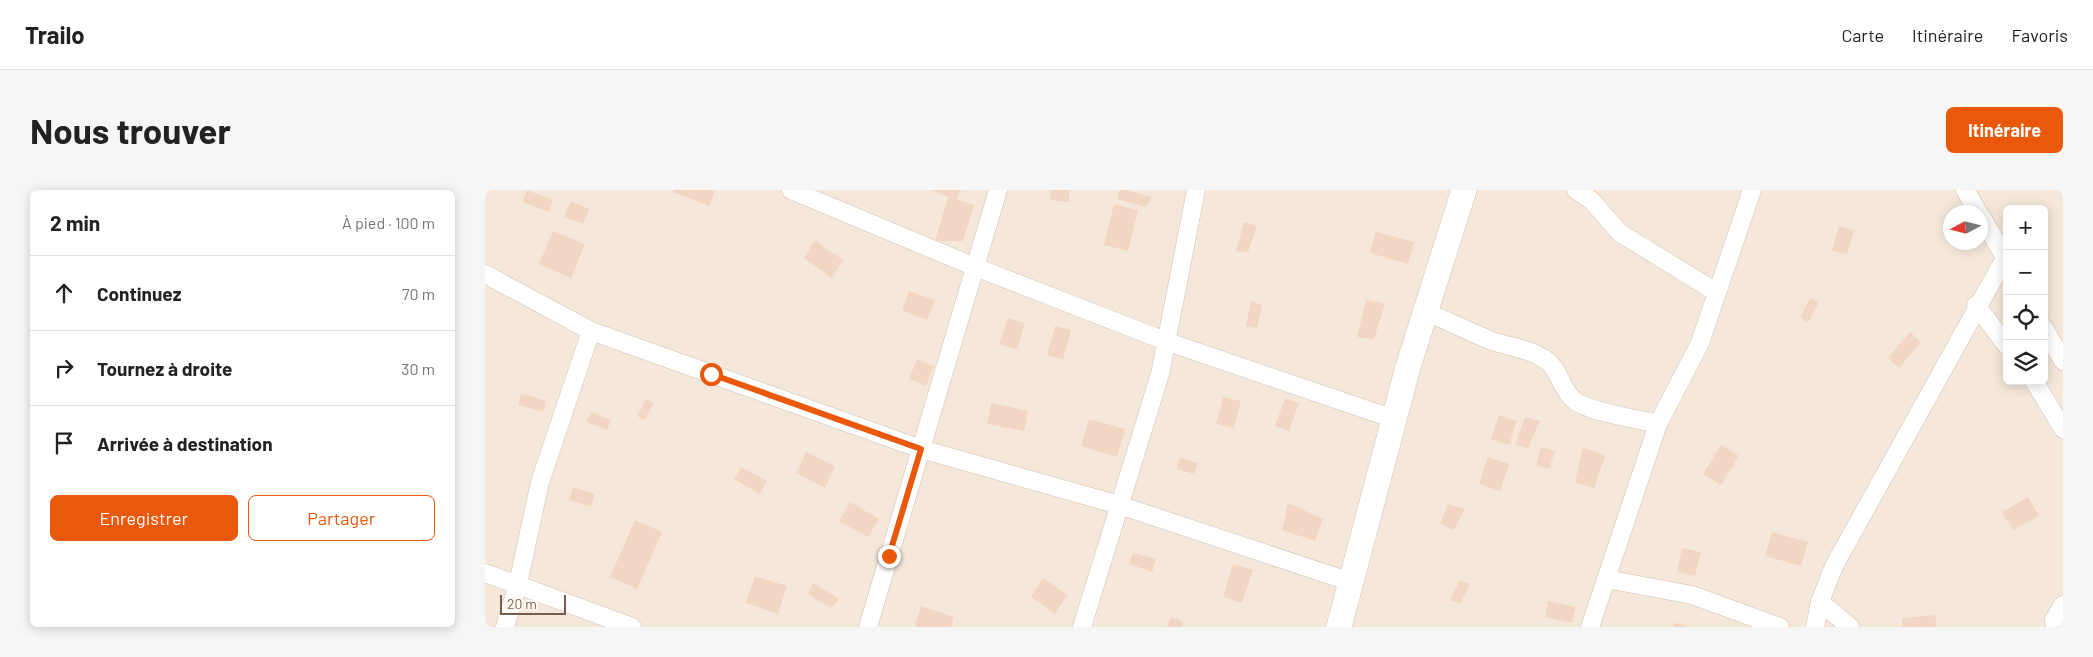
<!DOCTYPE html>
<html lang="fr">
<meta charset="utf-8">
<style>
body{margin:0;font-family:Barlow,sans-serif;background:#f6f6f6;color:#222}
.controls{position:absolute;right:15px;top:15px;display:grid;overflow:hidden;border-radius:8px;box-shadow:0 2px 12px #0003}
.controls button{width:45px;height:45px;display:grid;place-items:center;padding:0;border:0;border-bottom:1px solid #e0e0e0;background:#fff;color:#222;font:25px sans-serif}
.compass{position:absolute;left:1458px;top:15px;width:45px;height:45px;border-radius:50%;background:#fff;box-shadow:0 2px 12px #0003;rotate:263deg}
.scale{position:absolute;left:15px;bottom:12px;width:66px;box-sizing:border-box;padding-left:5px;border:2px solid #7a5c4d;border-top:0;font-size:14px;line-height:18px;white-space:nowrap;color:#7a5c4d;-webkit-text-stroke:4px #fffaf3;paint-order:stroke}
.stop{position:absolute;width:15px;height:15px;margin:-11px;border:4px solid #ea580c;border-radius:50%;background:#fff}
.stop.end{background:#ea580c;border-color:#fff;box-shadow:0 1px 5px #0008}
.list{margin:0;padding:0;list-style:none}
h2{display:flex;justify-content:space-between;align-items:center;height:65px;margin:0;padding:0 20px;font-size:21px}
h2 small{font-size:16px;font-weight:400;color:#767676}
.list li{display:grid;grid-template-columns:32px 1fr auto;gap:15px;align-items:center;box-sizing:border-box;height:75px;padding:0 20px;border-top:1px solid #e0e0e0}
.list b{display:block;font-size:19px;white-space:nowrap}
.list em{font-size:16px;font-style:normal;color:#767676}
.actions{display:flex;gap:10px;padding:15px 20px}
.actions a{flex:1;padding:11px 0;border:1px solid #ea580c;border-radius:8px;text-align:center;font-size:18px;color:#ea580c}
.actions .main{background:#ea580c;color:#fff}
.icon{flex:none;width:28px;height:28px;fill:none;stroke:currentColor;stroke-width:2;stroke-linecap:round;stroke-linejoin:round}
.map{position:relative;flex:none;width:1578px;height:437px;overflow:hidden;border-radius:8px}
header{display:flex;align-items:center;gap:30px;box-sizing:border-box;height:70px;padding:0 25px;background:#fff;border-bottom:1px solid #e0e0e0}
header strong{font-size:24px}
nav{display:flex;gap:28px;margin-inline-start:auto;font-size:18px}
.intro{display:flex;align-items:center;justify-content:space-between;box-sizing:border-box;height:120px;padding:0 30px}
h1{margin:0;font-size:35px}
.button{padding:12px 22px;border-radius:8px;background:#ea580c;color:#fff;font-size:18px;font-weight:700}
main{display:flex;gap:30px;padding:0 30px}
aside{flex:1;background:#fff;border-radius:8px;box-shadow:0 2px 12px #0003}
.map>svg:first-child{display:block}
.residential{fill:#f5e8da;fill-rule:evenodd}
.building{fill:#f3d5c3}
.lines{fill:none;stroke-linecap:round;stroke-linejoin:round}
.minor-casing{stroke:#d1beb0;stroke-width:19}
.secondary-casing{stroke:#d6c0b0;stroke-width:26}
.minor{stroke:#fff;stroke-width:18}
.secondary{stroke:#fff;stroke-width:25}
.route{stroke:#ea580c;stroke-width:6}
</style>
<header>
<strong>Trailo</strong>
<nav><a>Carte</a><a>Itinéraire</a><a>Favoris</a></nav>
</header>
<div class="intro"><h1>Nous trouver</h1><a class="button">Itinéraire</a></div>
<main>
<aside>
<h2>2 min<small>À pied · 100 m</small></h2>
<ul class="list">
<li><svg class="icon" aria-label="ahead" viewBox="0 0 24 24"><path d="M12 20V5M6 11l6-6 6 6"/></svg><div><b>Continuez</b></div><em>70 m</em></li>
<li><svg class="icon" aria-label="right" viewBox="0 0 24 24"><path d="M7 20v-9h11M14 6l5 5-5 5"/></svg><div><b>Tournez à droite</b></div><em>30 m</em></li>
<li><svg class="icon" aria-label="arrive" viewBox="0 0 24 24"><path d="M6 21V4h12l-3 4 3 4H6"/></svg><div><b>Arrivée à destination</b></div></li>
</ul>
<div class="actions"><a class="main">Enregistrer</a><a>Partager</a></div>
</aside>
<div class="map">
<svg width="1578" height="437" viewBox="0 0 1578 437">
<rect width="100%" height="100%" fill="#fdf6ec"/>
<path class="residential" d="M0 0H1578V437H0ZM1522 19H1559V191H1522ZM1466 22H1496V52H1466Z"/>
<g class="building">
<polygon points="42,0 68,10 64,22 38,12"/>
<polygon points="189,0 227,0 230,1 224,16 188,2"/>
<polygon points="447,0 476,0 472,9 489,15 478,51 450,51 463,7"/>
<polygon points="566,0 584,0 584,12 565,10"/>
<polygon points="635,0 641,0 667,7 661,17 632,9"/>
<polygon points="86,11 104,19 98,34 79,27"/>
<polygon points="629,14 653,20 643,61 619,55"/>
<polygon points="759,32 772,36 763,62 751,61"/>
<polygon points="1354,36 1369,40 1362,65 1347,60"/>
<polygon points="68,41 100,54 86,88 54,74"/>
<polygon points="891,42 929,52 923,74 885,63"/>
<polygon points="330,50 358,70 347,88 319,68"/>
<polygon points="424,101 450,110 442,130 417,120"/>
<polygon points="1325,108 1334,112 1323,132 1315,128"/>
<polygon points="881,110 900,114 889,149 872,147"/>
<polygon points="766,111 777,115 772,138 761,136"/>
<polygon points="523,128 540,133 532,159 514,154"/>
<polygon points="570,136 586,140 578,170 562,165"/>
<polygon points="1425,142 1436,152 1414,178 1403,168"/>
<polygon points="432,169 449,176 441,196 424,189"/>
<polygon points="36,203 61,211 58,222 33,215"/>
<polygon points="738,207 756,211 749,238 731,234"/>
<polygon points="800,208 814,213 804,241 790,236"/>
<polygon points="161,209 169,213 160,230 152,226"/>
<polygon points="506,213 543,221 539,241 502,234"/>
<polygon points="106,222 126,230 122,240 102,232"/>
<polygon points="1014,225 1032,231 1024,255 1006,249"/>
<polygon points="1040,227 1055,231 1043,258 1030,255"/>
<polygon points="604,229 640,239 632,267 596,256"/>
<polygon points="1236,255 1254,266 1236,295 1218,284"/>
<polygon points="1056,257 1070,261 1064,279 1051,275"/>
<polygon points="1098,257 1120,266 1109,298 1090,292"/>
<polygon points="321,262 350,276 340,298 311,283"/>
<polygon points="1003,267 1024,274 1015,301 994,294"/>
<polygon points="695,268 713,273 709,284 692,279"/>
<polygon points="256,277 282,291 275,304 249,289"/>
<polygon points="88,297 110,304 106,317 84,310"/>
<polygon points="1543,307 1554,326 1528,340 1517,322"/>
<polygon points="365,312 394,329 383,347 354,331"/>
<polygon points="803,313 838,329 830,351 797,340"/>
<polygon points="963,314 980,319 969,340 955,334"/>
<polygon points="150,330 177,342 152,399 125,387"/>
<polygon points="1287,342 1323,352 1316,376 1280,366"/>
<polygon points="1197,358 1216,362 1210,386 1192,382"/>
<polygon points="648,363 671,369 667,382 644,374"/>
<polygon points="748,374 768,380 757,413 738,407"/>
<polygon points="270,386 302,396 293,424 261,413"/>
<polygon points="558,388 582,405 570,424 546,407"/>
<polygon points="975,390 985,394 975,414 965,410"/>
<polygon points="328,393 354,409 346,418 323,404"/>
<polygon points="1063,411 1091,417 1087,433 1060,427"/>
<polygon points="436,416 469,427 466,437 430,437"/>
<polygon points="1450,425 1452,437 1417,437 1417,428"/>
<polygon points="686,427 698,432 697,437 682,437"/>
<polygon points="1189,433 1200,435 1199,437 1188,437"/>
</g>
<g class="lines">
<defs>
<g id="minor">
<polyline points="306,0 490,77 683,152 909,229"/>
<polyline points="1091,0 1106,10 1135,43 1231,102"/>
<polyline points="1480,0 1493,22"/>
<polyline points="1496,26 1522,71"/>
<polyline points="0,84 106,141 436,259 634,315 866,392"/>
<polyline points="1491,115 1522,156"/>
<path d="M941 122C963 131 985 142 1007 151 1025 157 1045 159 1061 170 1074 179 1076 199 1089 210 1101 221 1155 230 1173 234"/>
<polyline points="1559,138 1578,171"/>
<polyline points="1549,191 1578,239"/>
<polyline points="0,383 147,437"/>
<polyline points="1121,389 1207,405 1295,437"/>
<polyline points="1335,412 1365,437"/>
<polyline points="20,437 33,394 55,292 106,141"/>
<polyline points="383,437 513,0"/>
<polyline points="597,437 675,184 711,0"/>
<polyline points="1105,437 1173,234 1215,153 1267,0"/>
<polyline points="1330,437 1335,412 1349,376 1520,68"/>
<polyline points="1570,437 1569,430 1578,415"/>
</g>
<polyline id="secondary" points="854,437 923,177 979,0"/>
</defs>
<use href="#minor" class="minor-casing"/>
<use href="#secondary" class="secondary-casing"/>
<use href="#minor" class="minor"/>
<use href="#secondary" class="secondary"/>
</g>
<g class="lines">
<polyline class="route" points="226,184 436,259 404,366"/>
</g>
</svg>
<div class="controls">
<button>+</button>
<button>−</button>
<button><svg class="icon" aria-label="locate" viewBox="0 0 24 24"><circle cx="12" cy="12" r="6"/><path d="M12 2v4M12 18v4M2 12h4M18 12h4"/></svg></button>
<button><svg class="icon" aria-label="layers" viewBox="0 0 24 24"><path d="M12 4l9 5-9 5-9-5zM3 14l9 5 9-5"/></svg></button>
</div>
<svg class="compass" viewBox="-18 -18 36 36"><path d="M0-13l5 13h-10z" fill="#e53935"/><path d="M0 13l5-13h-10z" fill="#767676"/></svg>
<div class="scale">20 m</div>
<div class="stop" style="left:226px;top:184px"></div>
<div class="stop end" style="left:404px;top:366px"></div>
</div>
</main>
